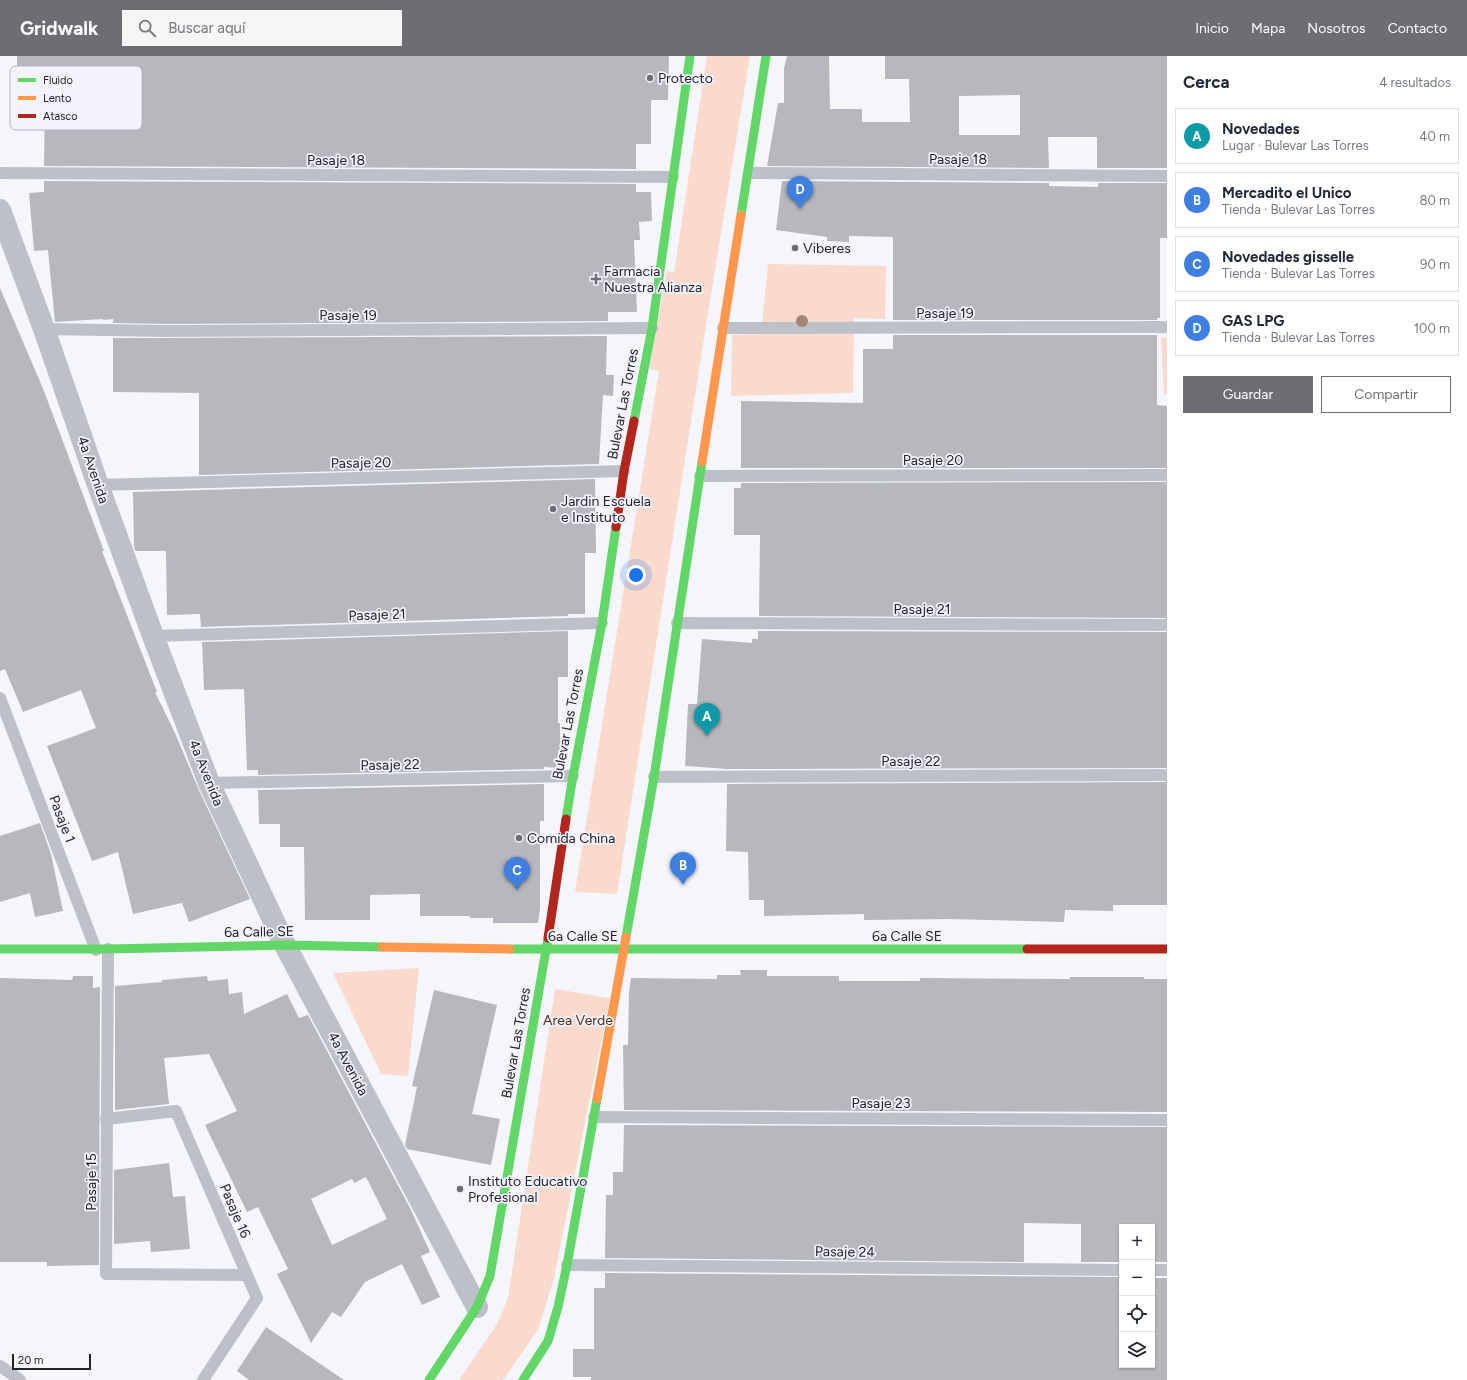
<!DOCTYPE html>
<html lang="es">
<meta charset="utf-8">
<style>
body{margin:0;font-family:Figtree,sans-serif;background:#f6f6f7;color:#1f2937}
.controls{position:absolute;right:12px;bottom:12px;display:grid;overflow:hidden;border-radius:0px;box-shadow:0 1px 3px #0004}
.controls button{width:36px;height:36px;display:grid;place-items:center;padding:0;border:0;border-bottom:1px solid #e0e1e3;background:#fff;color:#1f2937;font:20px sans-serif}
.scale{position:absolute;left:12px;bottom:10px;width:79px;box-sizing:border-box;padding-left:4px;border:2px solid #232429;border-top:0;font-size:11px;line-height:14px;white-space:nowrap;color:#232429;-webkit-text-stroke:3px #f2f3ff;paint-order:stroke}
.you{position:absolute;left:636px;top:519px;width:14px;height:14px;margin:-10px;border:3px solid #fff;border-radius:50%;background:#1a73e8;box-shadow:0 0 0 6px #1a73e833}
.badge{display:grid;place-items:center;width:26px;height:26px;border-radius:50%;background:#6c6e73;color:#fff;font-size:13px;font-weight:700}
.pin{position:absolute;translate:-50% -33px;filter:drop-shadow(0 1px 2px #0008)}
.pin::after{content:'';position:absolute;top:21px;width:14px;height:12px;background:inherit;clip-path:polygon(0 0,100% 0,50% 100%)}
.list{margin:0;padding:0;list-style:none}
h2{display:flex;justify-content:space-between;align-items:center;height:52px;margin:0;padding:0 16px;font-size:17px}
h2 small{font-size:13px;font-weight:400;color:#747a83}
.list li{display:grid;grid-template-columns:26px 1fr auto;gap:12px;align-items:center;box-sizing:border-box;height:56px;margin:0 8px 8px;padding:0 8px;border:1px solid #e0e1e3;border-radius:0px}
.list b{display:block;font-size:15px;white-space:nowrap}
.list p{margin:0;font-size:13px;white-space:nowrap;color:#747a83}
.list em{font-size:13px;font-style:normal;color:#747a83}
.actions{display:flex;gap:8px;padding:12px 16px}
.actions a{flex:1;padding:9px 0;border:1px solid #6c6e73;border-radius:0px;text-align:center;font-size:14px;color:#6c6e73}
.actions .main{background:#6c6e73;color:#fff}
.icon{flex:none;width:22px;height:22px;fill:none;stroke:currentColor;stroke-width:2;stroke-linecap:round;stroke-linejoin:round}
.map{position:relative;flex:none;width:1167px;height:1324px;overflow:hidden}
header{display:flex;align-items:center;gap:24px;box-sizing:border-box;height:56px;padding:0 20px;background:#6c6e73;color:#fff}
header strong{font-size:19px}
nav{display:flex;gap:22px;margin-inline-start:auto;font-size:14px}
.search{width:280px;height:36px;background:#f6f6f7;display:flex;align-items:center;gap:10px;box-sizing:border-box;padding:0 14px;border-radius:0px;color:#747a83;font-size:15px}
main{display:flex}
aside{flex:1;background:#fff}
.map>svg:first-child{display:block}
.park{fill:#f9dacc}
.building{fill:#b7b8bd;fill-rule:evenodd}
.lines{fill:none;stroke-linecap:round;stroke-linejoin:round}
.lane{stroke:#bdbfc9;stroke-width:12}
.street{stroke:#bdbfc9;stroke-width:22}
.fast{stroke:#63d668;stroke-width:9}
.slow{stroke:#ff974d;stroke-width:9}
.jam{stroke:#b3261e;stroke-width:9}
.tree{fill:#a08677}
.poi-dot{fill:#6c6e73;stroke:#f2f3ff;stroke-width:1.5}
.labels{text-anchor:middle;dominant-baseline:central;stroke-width:3.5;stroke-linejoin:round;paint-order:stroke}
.poi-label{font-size:14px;fill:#232429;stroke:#f2f3ff;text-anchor:start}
.street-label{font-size:14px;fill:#232429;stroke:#f2f3ff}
.park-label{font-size:14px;fill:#5a2b0b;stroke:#f2f3ff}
.key{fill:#f2f3ff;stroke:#b4b5bf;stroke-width:1}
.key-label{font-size:11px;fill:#232429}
</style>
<header>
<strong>Gridwalk</strong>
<div class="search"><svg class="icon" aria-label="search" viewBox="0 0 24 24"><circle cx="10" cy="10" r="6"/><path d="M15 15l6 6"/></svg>Buscar aquí</div>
<nav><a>Inicio</a><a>Mapa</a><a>Nosotros</a><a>Contacto</a></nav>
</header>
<main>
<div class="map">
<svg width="1167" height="1324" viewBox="0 0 1167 1324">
<rect width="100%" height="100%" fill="#f5f6fc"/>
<g class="park">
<polygon points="707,0 750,0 707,263 617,838 575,836 659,315 649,313 667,215 674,216"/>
<polygon points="768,208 886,210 885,263 854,262 853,337 731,340 732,279 761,278"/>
<polygon points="1167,281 1167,338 1164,338 1161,282"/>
<polygon points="419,912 408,1020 381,1018 333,917"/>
<polygon points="555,933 610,942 554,1222 538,1274 503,1324 459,1324 497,1268 508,1242"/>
</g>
<g class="building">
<polygon points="17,0 669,0 668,44 651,44 651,88 636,88 636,113 44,110 45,43 17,43"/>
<path d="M787 0H829L830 53H862V66H910L909 23H885V0H1167V112H1097V81H1048L1049 112 767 110 778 47H784V12ZM1020 39V79H959V40Z"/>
<polygon points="44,125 636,128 636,136 651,136 652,165 639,166 640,184 634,184 637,256 608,256 608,265 166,268 113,267 113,263 103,264 103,263 55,266 48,194 34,195 29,137 44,136"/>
<polygon points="782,125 1049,127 1049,130 1098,131 1098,127 1167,127 1167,182 1160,182 1160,262 1157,262 1157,264 893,264 893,181 849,180 849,186 827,185 827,181 776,174"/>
<polygon points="0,232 44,335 104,495 102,495 157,636 155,636 175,677 198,732 250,843 189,866 182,847 133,858 118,796 92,805 47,690 96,672 81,634 23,656 5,613 0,615"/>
<polygon points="893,279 1157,279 1157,349 1167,350 1167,412 741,412 741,345 863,347 863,293 893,293"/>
<polygon points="607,280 606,319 614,319 613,340 603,339 599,408 199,419 199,337 113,336 113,282 166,282"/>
<polygon points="595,423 596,497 585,497 585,558 568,558 568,560 201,571 200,558 167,559 166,495 135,495 134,490 133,436"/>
<polygon points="1167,426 1167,562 759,560 760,479 734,479 734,432 741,432 741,427"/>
<polygon points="568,575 568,621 558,621 558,667 560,667 560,712 544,711 544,713 258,719 258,714 247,714 244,633 204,634 202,586"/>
<polygon points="758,575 1167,576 1167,712 727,713 685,710 688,648 697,648 702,583 752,587 752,583 758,583"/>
<polygon points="1167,726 1167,849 1113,849 1113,855 1065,854 1064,866 950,863 864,864 864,858 764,860 764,844 749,844 748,796 726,795 727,728"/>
<polygon points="544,728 544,765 540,765 540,853 538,867 493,867 493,862 470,862 470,860 420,860 420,838 370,839 370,864 305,864 304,791 280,791 280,768 259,768 258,734"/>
<polygon points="40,767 51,798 63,855 35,861 30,837 0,846 0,780"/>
<polygon points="740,914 767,914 767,920 839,920 839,925 920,925 920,922 1070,923 1070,921 1144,921 1144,923 1167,923 1167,1056 624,1054 623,989 628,989 629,935 631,922 717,923 717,919 741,919"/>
<polygon points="73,920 93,920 93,932 100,931 99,1209 47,1210 47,1206 0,1206 0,922 72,924"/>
<path d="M207 920 208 925 228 923 229 938 242 936 244 958 287 938 299 962 308 959 411 1154 430 1196 421 1200 440 1241 422 1249 402 1208 365 1226 341 1261 332 1256 311 1287 277 1218 288 1213 258 1151 247 1156 205 1069 237 1055 209 998 164 1002 169 1048 115 1054V930L162 926V924ZM366 1121 387 1163 332 1189 311 1143 352 1123 354 1127Z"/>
<polygon points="434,934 497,949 472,1058 500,1063 491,1109 407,1093 405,1089 417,1031 412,1030"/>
<polygon points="624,1069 1167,1071 1167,1206 1152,1206 1152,1171 1122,1171 1122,1206 1081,1206 1081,1168 1024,1167 1024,1206 605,1202 606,1139 613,1139 613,1116 623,1116"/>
<polygon points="169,1107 173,1141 185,1140 190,1193 151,1196 150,1185 114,1188 114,1114"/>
<polygon points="605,1217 1122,1221 1122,1309 1152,1309 1152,1222 1167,1222 1167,1324 591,1324 591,1321 573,1321 573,1293 594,1293 594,1232 605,1232"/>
<polygon points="266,1271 344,1324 249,1324 237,1315"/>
</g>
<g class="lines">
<g class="lane">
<polyline points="0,117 673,121"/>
<polyline points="749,117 1167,120"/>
<polyline points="723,272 1167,271"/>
<polyline points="44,273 166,275 652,272"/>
<polyline points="700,420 1167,419"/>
<polyline points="98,429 624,415"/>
<polyline points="677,567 1167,569"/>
<polyline points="153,580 602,567"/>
<polyline points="0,642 96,894"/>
<polyline points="654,721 1167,719"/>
<polyline points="209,727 573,720"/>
<polyline points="108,893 106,1218 247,1219"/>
<polyline points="594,1061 1167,1064"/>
<polyline points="106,1063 176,1055 257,1242 203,1324"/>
<polyline points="567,1209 1122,1214"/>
<polyline points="1152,1214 1167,1214"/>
<polyline points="0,1310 20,1324"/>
</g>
<polyline class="street" points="0,154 44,273 98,429 153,580 209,727 285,889 477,1251"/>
<g class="fast">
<polyline points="741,159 766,0"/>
<polyline points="634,365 652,272 690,0"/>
<polyline points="566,763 573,720 602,567 616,471"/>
<polyline points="626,881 654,721 702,406"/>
<polyline points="0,893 108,893 285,889 382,891"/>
<polyline points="510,893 1027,893"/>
<polyline points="429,1324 477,1251 490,1220 548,882"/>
<polyline points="523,1324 548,1285 558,1251 567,1209 597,1043"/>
</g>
<g class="slow">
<polyline points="702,406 741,159"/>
<polyline points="382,891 510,893"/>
<polyline points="597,1043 626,881"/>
</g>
<g class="jam">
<polyline points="616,471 624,415 634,365"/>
<polyline points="548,882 566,763"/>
<polyline points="1027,893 1167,893"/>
</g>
</g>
<circle class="tree" cx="802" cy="265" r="6"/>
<g class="poi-dot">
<circle cx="650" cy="22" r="4"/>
<circle cx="795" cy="192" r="4"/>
<path d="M594 217h4v4h4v4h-4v4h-4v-4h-4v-4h4z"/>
<circle cx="553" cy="453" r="4"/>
<circle cx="519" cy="782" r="4"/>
<circle cx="460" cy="1133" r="4"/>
</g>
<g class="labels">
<g class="poi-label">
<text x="658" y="22">Protecto</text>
<text x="803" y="192">Viberes</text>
<text x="604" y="215">Farmacia<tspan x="604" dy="16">Nuestra Alianza</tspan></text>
<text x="561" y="445">Jardin Escuela<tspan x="561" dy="16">e Instituto</tspan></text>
<text x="527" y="782">Comida China</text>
<text x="468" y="1125">Instituto Educativo<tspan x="468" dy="16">Profesional</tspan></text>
</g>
<g class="street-label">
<text x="958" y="103">Pasaje 18</text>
<text x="336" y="104">Pasaje 18</text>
<text x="945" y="257">Pasaje 19</text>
<text x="348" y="259">Pasaje 19</text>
<text transform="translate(623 348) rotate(-79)">Bulevar Las Torres</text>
<text x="933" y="404">Pasaje 20</text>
<text transform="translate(361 407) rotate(-1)">Pasaje 20</text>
<text transform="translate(93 414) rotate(71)">4a Avenida</text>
<text x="922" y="553">Pasaje 21</text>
<text transform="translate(377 559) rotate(-2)">Pasaje 21</text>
<text transform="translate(568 668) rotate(-79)">Bulevar Las Torres</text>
<text x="911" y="705">Pasaje 22</text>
<text transform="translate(390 709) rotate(-1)">Pasaje 22</text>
<text transform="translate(206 717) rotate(68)">4a Avenida</text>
<text transform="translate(62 763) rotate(69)">Pasaje 1</text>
<text transform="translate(259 876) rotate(-1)">6a Calle SE</text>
<text x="583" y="880">6a Calle SE</text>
<text x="907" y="880">6a Calle SE</text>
<text transform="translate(516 987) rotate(-80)">Bulevar Las Torres</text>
<text transform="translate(348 1008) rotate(62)">4a Avenida</text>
<text x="881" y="1047">Pasaje 23</text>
<text transform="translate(91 1126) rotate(-90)">Pasaje 15</text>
<text transform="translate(235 1155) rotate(67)">Pasaje 16</text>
<text transform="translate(845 1196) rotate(1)">Pasaje 24</text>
</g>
<g class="park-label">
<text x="578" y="964">Area Verde</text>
</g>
</g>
<rect x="10" y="10" width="132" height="64" rx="6" class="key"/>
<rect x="18" y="22" width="18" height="4" fill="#63d668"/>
<rect x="18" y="40" width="18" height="4" fill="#ff974d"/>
<rect x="18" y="58" width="18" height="4" fill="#b3261e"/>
<g class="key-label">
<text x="43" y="28">Fluido</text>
<text x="43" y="46">Lento</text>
<text x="43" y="64">Atasco</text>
</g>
</svg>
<div class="controls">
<button>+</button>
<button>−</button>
<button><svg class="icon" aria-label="locate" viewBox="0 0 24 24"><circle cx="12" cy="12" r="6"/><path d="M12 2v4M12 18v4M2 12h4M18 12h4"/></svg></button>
<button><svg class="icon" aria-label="layers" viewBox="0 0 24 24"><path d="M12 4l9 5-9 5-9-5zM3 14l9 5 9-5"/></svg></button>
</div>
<div class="scale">20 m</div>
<div class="you"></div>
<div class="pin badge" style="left:707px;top:680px;background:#0f9aa8">A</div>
<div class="pin badge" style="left:683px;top:829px;background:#3f7fe0">B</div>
<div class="pin badge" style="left:517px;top:834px;background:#3f7fe0">C</div>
<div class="pin badge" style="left:800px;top:153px;background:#3f7fe0">D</div>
</div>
<aside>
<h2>Cerca<small>4 resultados</small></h2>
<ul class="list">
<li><span class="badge" style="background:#0f9aa8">A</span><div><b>Novedades</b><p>Lugar · Bulevar Las Torres</p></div><em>40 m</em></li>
<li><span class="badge" style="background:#3f7fe0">B</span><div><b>Mercadito el Unico</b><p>Tienda · Bulevar Las Torres</p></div><em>80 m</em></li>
<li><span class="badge" style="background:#3f7fe0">C</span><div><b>Novedades gisselle</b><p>Tienda · Bulevar Las Torres</p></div><em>90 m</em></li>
<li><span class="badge" style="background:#3f7fe0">D</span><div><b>GAS LPG</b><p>Tienda · Bulevar Las Torres</p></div><em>100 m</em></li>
</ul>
<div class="actions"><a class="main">Guardar</a><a>Compartir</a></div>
</aside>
</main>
